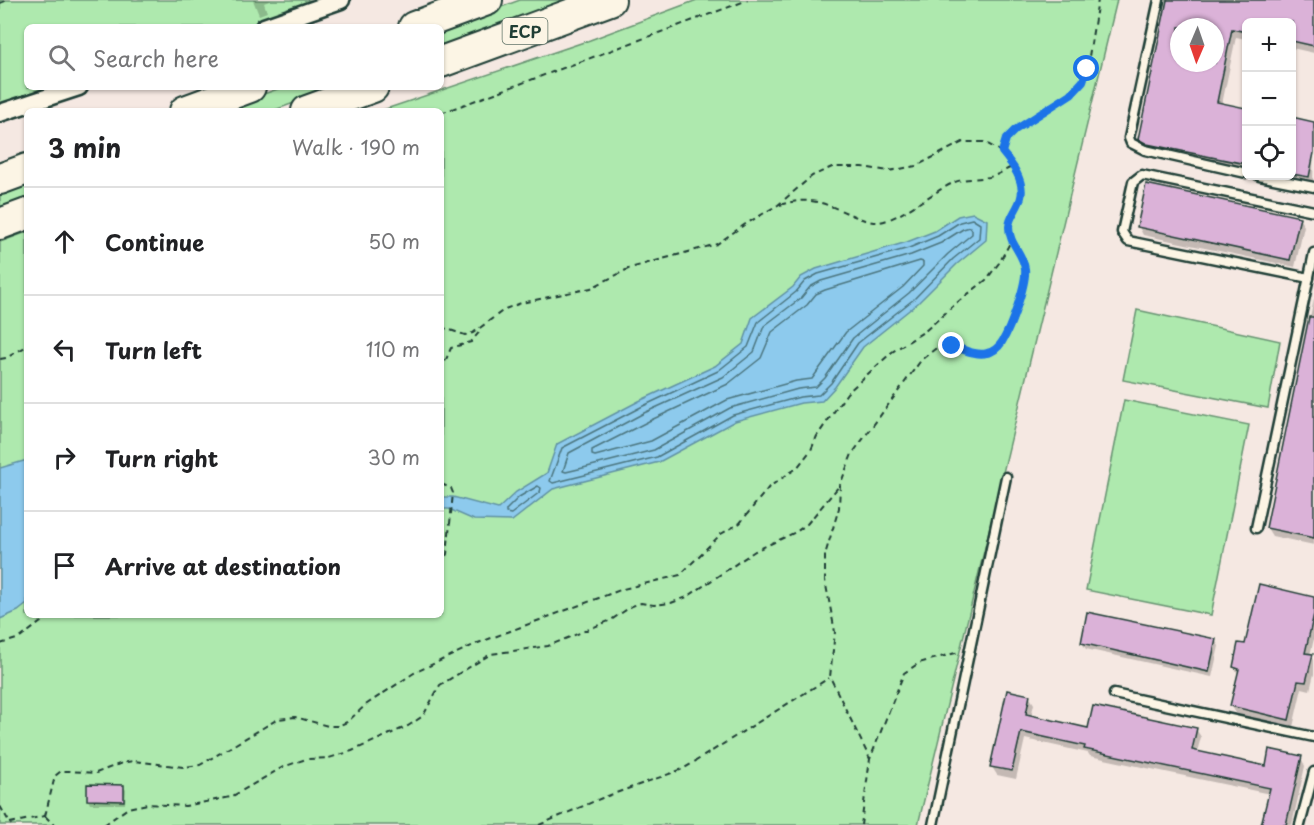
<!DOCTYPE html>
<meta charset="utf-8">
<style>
body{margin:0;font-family:"Playpen Sans",sans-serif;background:#f6f6f6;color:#202124}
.controls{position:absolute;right:18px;top:18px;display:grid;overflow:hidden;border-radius:9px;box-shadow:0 2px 4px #0004}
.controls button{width:54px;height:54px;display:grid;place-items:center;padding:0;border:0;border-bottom:2px solid #e0e0e0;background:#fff;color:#202124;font:30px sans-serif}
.compass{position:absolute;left:1170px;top:18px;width:54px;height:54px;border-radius:50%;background:#fff;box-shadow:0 2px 4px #0004;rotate:182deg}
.stop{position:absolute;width:18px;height:18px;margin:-14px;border:4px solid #1a73e8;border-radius:50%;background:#fff}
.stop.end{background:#1a73e8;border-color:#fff;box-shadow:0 2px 6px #0008}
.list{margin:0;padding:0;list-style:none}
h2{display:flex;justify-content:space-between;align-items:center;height:78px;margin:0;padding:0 24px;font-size:26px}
h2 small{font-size:20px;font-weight:400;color:#757577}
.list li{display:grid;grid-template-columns:39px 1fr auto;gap:18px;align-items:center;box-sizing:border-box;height:108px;padding:0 24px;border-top:2px solid #e0e0e0}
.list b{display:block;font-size:22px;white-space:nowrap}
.list em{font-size:20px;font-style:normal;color:#757577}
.icon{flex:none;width:33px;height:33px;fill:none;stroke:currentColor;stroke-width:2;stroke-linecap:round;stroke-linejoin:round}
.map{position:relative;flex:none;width:1314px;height:825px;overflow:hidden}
.search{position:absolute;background:#fff;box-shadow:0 2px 4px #0004;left:24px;top:24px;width:420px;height:66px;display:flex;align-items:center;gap:15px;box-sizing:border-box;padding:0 21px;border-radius:9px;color:#757577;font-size:22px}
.panel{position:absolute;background:#fff;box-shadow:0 2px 4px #0004;left:24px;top:108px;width:420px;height:510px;border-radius:9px}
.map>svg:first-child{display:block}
.green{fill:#aee9ae;stroke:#669371;stroke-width:1.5}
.water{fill:#8dcaed;stroke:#6192a3;stroke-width:1.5}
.shadow{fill:#0003;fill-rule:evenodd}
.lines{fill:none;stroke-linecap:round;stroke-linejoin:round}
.shore{stroke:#4b757e;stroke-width:1.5}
.building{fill:#dbb2d8;stroke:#1f3d34;stroke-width:1.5;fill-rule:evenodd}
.lane-casing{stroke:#1f3d34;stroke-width:13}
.street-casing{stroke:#1f3d34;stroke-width:21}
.highway-casing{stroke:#1f3d34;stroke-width:34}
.path{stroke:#1f3d34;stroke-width:2;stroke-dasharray:6 4.5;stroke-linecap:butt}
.lane{stroke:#fcf5e5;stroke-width:8}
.street{stroke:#fcf5e5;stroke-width:16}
.highway{stroke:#fcf5e5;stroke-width:30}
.route{stroke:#1a73e8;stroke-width:8}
.labels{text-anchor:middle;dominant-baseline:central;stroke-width:4.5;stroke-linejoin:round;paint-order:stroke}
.shield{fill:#fcf5e5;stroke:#617469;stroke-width:1.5}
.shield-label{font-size:16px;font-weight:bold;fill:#1f3d34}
</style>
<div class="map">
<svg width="1314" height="825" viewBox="0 0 1314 825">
<rect width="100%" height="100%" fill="#f5e8e2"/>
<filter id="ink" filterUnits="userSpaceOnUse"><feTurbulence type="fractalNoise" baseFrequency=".0167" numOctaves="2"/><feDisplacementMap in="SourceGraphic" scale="12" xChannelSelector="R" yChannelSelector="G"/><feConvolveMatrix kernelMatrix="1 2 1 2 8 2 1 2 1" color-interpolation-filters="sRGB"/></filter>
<g filter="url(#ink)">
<g class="green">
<polygon points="0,0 338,0 267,27 27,27 27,87 75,87 0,111"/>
<polygon points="520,0 575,0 441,49 441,29"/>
<polygon points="697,0 1117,0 918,825 0,825 0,242 27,232 27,615 441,615 441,111 380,111 590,40"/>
<polygon points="283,87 338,87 272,111 217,111"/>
<polygon points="27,181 27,201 0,211 0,191"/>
<polygon points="1137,310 1280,341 1268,408 1123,380"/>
<polygon points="1124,400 1249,425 1211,615 1086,590"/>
</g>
<g class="water">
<polygon points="973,213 987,220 986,240 957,264 918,303 863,347 835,387 822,401 801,403 735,421 659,462 553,489 512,521 474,520 449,509 441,509 441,497 453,497 498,509 516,492 547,473 557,444 639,401 715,366 743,344 752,318 793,287 801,277 816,269 907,242 935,231 958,216"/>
<polygon points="27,460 27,604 18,611 0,619 0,468"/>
</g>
<g class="shadow">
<polygon points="253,0 272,0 264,3 267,12 259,15"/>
<path d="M1168 0H1314V53L1292 48V22H1246V39L1236 37 1222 104 1246 109V171L1144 147 1139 139ZM1179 27H1215V63H1179Z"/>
<polygon points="1292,119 1314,123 1313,185 1269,176 1292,176"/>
<polygon points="1299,218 1304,226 1295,267 1143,235 1139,227"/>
<polygon points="1314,299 1314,545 1272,536 1267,528"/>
<polygon points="1314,599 1314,639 1310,655 1314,660 1314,674 1310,690 1302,688 1293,727 1236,714 1232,706 1239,675 1234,667 1246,646"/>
<polygon points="1215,640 1219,646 1212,677 1086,649 1082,643"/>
<polygon points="1029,696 1034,704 1031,717 1090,730 1196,729 1201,737 1197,752 1267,767 1301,758 1305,766 1292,825 1263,825 1270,794 1090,756 1088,753 1025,739 1016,779 997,775 992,767"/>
<polygon points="123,786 126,790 125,804 90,804 88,800"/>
</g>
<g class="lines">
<g class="shore">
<polygon points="972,219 980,224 979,238 953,259 914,299 858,343 831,383 819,395 800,397 733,415 657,457 553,483 550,481 562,448 641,407 718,371 748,347 758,322 796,292 805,281 818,274 909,248 938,236 960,222"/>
<polygon points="970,227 972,230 972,234 948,254 909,293 853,338 825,378 816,387 798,389 730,408 654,450 583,468 566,472 563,471 569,453 644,413 723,377 754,352 764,326 801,298 810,287 821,281 911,255 941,243 963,229"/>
<polygon points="920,261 923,262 923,266 903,287 846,332 812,379 796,381 727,400 651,441 595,456 592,455 592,450 649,421 728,384 761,358 772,332 807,305 816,294 825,290"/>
<polygon points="538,486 541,488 540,492 511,514 506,513 506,510 519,497"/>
</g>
</g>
<g class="building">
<path d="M1167 0H1314V46L1292 41V22H1246V32L1232 29 1217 102 1246 108V164L1147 144 1138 139ZM1179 27H1215V63H1179Z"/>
<polygon points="1292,117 1314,122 1314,153 1309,177 1292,174"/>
<polygon points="1146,184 1300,217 1290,260 1137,227"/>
<polygon points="1309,317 1314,317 1314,538 1266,528"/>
<polygon points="1259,584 1314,597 1314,614 1305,653 1313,654 1306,682 1298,681 1289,720 1230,706 1239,669 1233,667 1238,643 1245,644"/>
<polygon points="1087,612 1216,639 1209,672 1081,643"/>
<polygon points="1007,690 1030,695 1026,714 1088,728 1093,706 1197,728 1192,750 1266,766 1269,749 1302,756 1286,825 1261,825 1270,788 1084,749 1085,746 1021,732 1012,771 990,767"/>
<polygon points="87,784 124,785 124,801 87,800"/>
</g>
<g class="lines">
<defs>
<g id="lane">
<polyline points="1159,0 1129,138 1131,143 1145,150 1246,173"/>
<polyline points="1259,176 1314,187"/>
<polyline points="1309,278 1128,241 1122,232 1133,182 1142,175 1314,211"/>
<polyline points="1256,528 1314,253"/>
<polyline points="1114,694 1314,737"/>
<polyline points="933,825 1006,477"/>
<polyline points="1300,825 1314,772"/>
</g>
<g id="street">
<polyline points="264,27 341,0"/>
<polyline points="0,113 79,87"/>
</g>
<g id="highway">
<polyline points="414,27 487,0"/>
<polyline points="441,62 610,0"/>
<polyline points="185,111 250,87"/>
<polyline points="307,111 373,87"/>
<polyline points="0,179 27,169"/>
<polyline points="0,224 27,214"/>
</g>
</defs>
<use href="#lane" class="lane-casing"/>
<use href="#street" class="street-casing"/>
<use href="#highway" class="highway-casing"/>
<g class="path">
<polyline points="0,3 8,0"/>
<polyline points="441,113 748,0"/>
<polyline points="1002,152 1007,139 1015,130 1072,94 1083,81 1087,69 1098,0"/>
<path d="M780 205C812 195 825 204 854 216 861 219 869 222 876 222 895 223 932 192 953 183 965 177 980 180 993 176 1000 174 1007 169 1014 166"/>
<polyline points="441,327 465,335 473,333 505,309 521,303 591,288 630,268 717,244 744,225 778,205 812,176 832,167 862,167 889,171 916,166 963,142 984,142 1002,152 1014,166 1021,187 1021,198 1009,226 1011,241 1023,260 1026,270 1024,288 1002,342 995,350 985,354 977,353 944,346 935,349 922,359 852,454 840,485 839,508 825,555 825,580 835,632 830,677 870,759"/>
<polyline points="0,359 6,358 27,346"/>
<polyline points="441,371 451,348 471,342 481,330"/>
<polyline points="441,484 451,488 453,493 447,554 441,565"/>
<polyline points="0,644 20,638 50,615"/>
<polyline points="0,806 11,825"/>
<polyline points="45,816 55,776 61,771 70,771 96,773 122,763 133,761 183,767 200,765 278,719 295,717 328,726 338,726 347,722 367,704 414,673 478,643 623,589 680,575 721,534 740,523 769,487 797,468 811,450 817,436 847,393 892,352 925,331 959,301 986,280 999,263 1011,241"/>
<polyline points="45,816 54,825"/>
<polyline points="10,823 45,816"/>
<polyline points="104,825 128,808 147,804 185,806 231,797 283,767 306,759 329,758 352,751 408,726 423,716 440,685 491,654 548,646 611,620 632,606 641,603 654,605 671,603 687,597 755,551 796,532 807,524 840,485"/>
<polyline points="539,825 602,798 683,769 829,678"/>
<polyline points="861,825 870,759 904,673 919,663 959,652"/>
</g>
<use href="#lane" class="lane"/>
<use href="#street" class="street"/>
<use href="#highway" class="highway"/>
</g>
</g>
<g class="lines" filter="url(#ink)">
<path class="route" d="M952 346C963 349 976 356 987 353 993 352 998 348 1002 342 1010 329 1027 284 1025 269 1023 253 1009 244 1009 227 1009 216 1019 208 1021 197 1025 181 1012 164 1002 152L1006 139 1015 130 1071 94 1083 81 1087 69"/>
</g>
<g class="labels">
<rect class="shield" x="502.5" y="18" width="45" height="26" rx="4.5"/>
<g class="shield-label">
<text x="525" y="31">ECP</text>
</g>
</g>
</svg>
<div class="controls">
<button>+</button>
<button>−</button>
<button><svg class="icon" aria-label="locate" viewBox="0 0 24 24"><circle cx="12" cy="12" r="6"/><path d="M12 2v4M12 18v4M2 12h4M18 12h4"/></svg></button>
</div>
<svg class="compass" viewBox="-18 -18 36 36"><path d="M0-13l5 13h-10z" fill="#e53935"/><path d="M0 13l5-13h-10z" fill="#757577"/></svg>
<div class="stop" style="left:1087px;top:69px"></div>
<div class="stop end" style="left:952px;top:346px"></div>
<div class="search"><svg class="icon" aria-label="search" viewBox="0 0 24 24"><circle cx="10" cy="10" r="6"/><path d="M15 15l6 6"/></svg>Search here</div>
<section class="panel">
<h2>3 min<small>Walk · 190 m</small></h2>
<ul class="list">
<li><svg class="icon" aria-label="ahead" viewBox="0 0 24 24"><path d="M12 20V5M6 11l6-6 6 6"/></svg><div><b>Continue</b></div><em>50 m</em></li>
<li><svg class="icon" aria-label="left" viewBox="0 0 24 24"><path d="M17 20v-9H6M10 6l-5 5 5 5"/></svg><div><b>Turn left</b></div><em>110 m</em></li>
<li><svg class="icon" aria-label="right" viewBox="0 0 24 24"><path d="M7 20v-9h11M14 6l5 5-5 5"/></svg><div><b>Turn right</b></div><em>30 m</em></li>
<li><svg class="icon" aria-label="arrive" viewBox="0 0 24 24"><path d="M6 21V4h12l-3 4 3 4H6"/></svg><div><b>Arrive at destination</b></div></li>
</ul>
</section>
</div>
